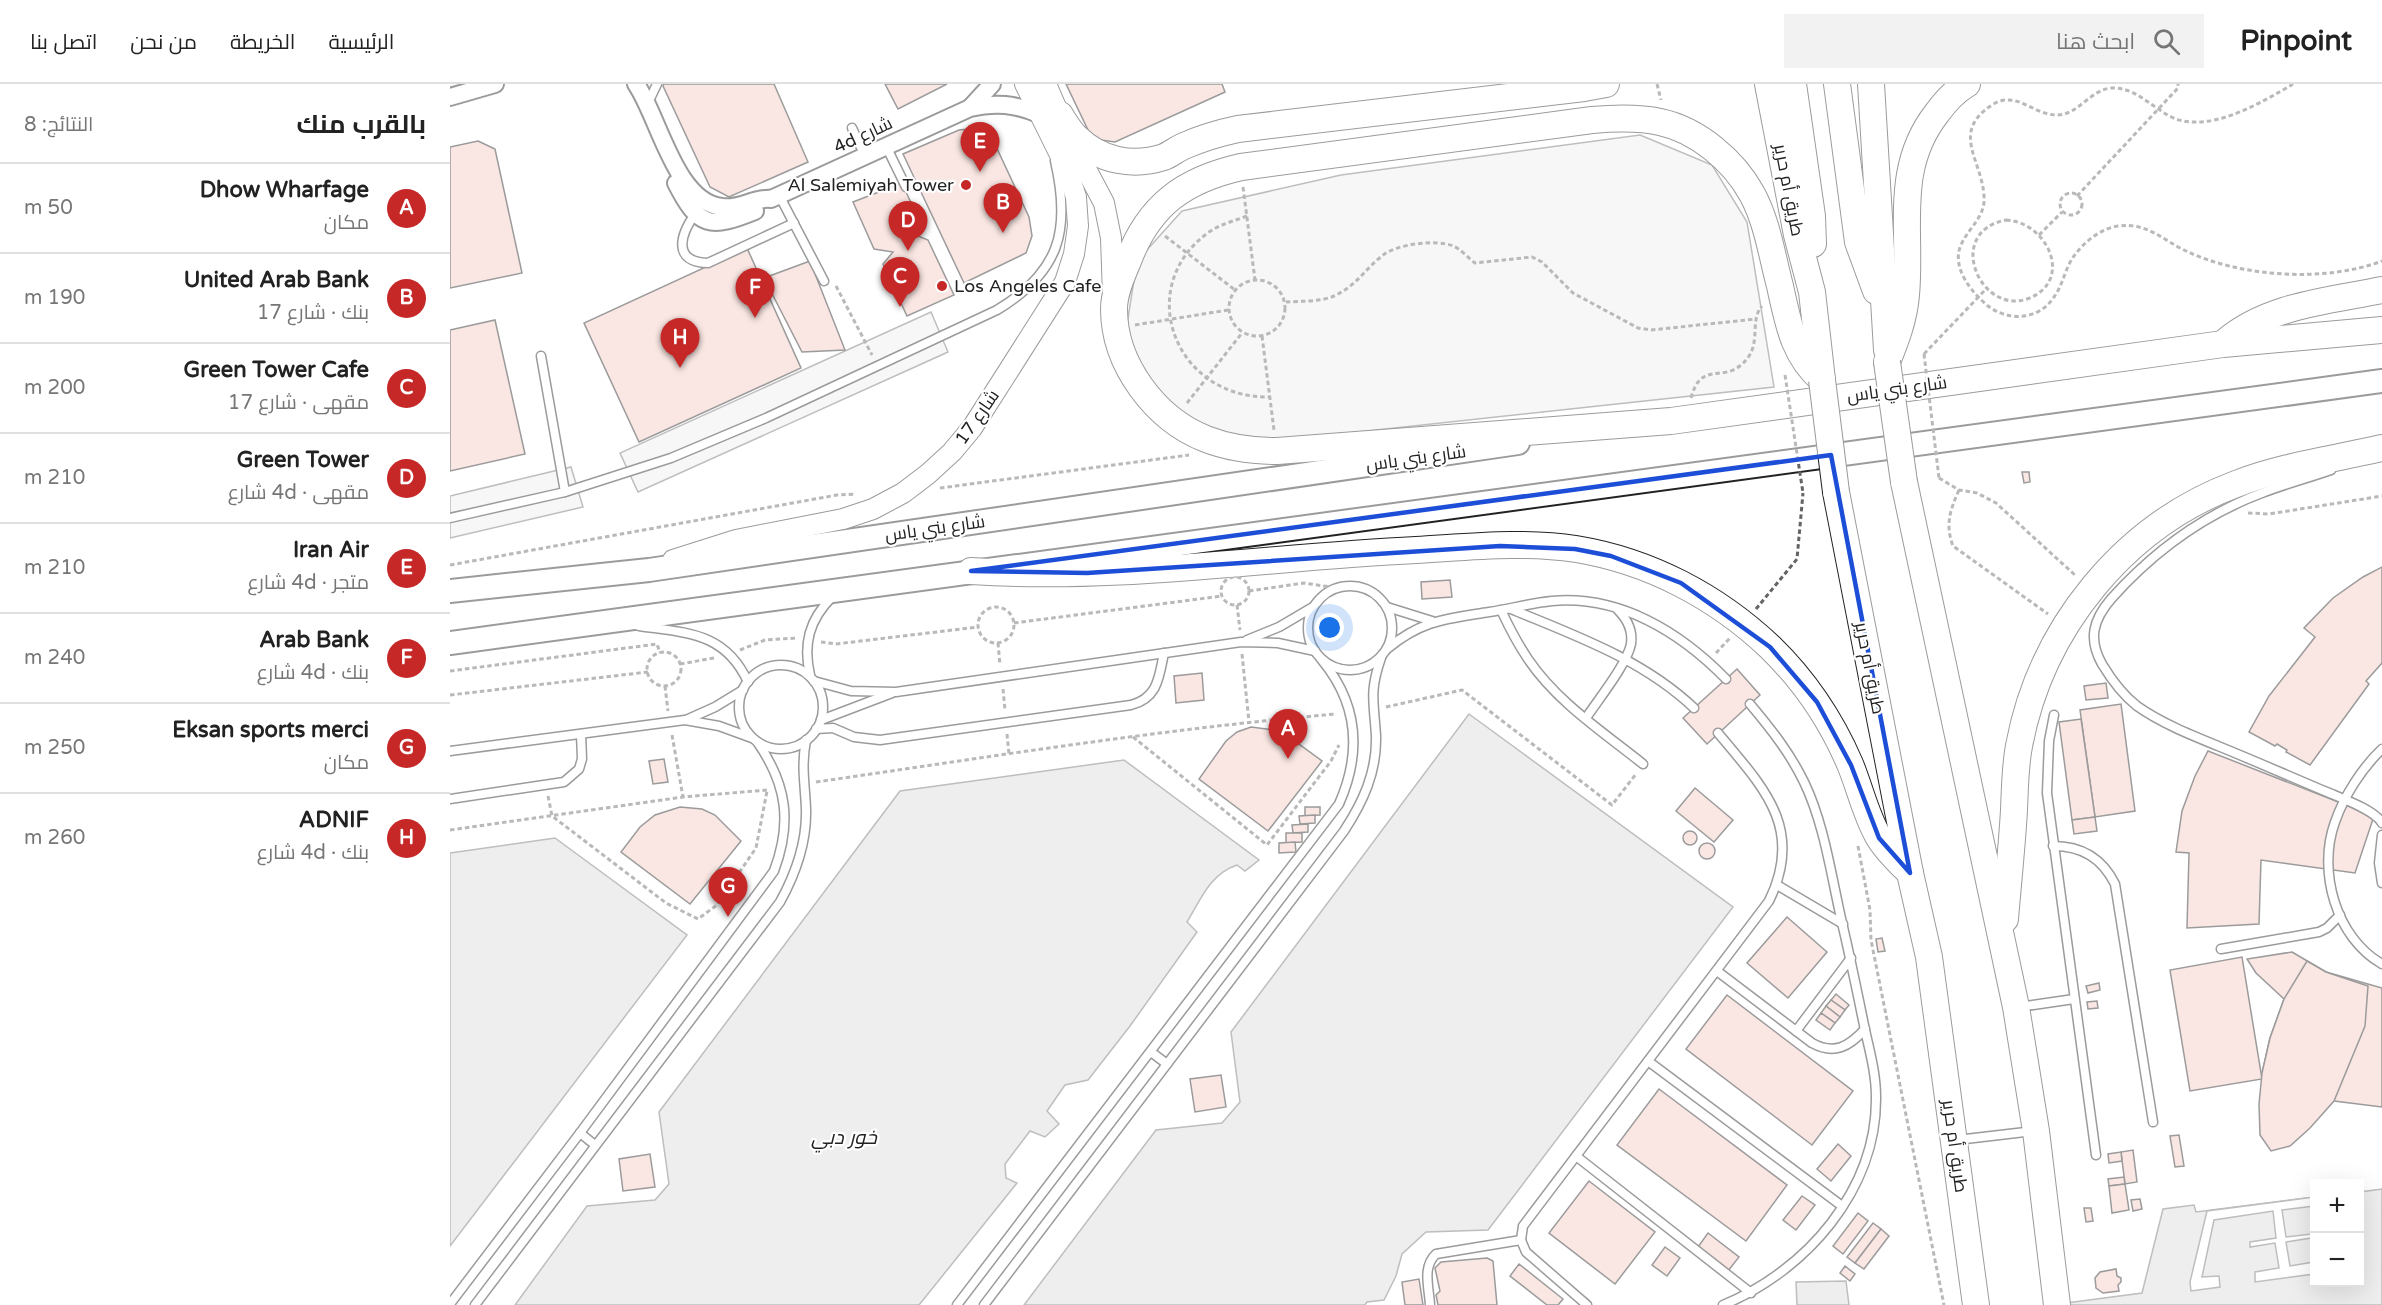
<!DOCTYPE html>
<html lang="ar">
<meta charset="utf-8">
<style>
body{margin:0;font-family:"Varela Round",Cairo,sans-serif;background:#f2f2f2;color:#222;direction:rtl}
.controls{position:absolute;right:18px;bottom:18px;display:grid;overflow:hidden;border-radius:0px;box-shadow:0 6px 24px #0002}
.controls button{width:54px;height:54px;display:grid;place-items:center;padding:0;border:0;border-bottom:2px solid #e0e0e0;background:#fff;color:#222;font:30px sans-serif}
.you{position:absolute;left:880px;top:544px;width:21px;height:21px;margin:-15px;border:4px solid #fff;border-radius:50%;background:#1a73e8;box-shadow:0 0 0 9px #1a73e833}
.badge{display:grid;place-items:center;width:39px;height:39px;border-radius:50%;background:#c62828;color:#fff;font-size:20px;font-weight:700}
.pin{position:absolute;translate:-50% -50px;filter:drop-shadow(0 2px 3px #0008)}
.pin::after{content:'';position:absolute;top:32px;width:21px;height:18px;background:inherit;clip-path:polygon(0 0,100% 0,50% 100%)}
.list{margin:0;padding:0;list-style:none}
h2{display:flex;justify-content:space-between;align-items:center;height:78px;margin:0;padding:0 24px;font-size:26px}
h2 small{font-size:20px;font-weight:400;color:#767676}
.list li{display:grid;grid-template-columns:39px 1fr auto;gap:18px;align-items:center;box-sizing:border-box;height:90px;padding:0 24px;border-top:2px solid #e0e0e0}
.list b{display:block;font-size:22px;white-space:nowrap}
.list p{margin:0;font-size:20px;white-space:nowrap;color:#767676}
.list em{font-size:20px;font-style:normal;color:#767676}
.icon{flex:none;width:33px;height:33px;fill:none;stroke:currentColor;stroke-width:2;stroke-linecap:round;stroke-linejoin:round}
.map{position:relative;flex:none;width:1932px;height:1221px;overflow:hidden;direction:ltr}
header{display:flex;align-items:center;gap:36px;box-sizing:border-box;height:84px;padding:0 30px;background:#fff;border-bottom:2px solid #e0e0e0}
header strong{font-size:28px}
nav{display:flex;gap:33px;margin-inline-start:auto;font-size:21px}
.search{width:420px;height:54px;background:#f2f2f2;display:flex;align-items:center;gap:15px;box-sizing:border-box;padding:0 21px;border-radius:0px;color:#767676;font-size:22px}
main{display:flex}
aside{flex:1;background:#fff}
.map>svg:first-child{display:block}
.green{fill:#eee;stroke:#6f6f6f;stroke-width:1.5}
.parking{fill:#ededed;stroke:#6f6f6f;stroke-width:1.5}
.water{fill:#d9d9d9;stroke:#6f6f6f;stroke-width:1.5}
.pier{fill:#fff;stroke:#6f6f6f;stroke-width:1.5}
.building{fill:#f3c9c0;stroke:#222;stroke-width:1.5}
.lines{fill:none;stroke-linecap:round;stroke-linejoin:round}
.service-casing{stroke:#222;stroke-width:11}
.minor-casing{stroke:#222;stroke-width:20}
.tertiary-casing{stroke:#222;stroke-width:22}
.secondary-casing{stroke:#222;stroke-width:26}
.primary-casing{stroke:#222;stroke-width:28}
.path{stroke:#646464;stroke-width:3;stroke-dasharray:4.5 3;stroke-linecap:butt}
.service{stroke:#fff;stroke-width:8}
.minor{stroke:#fff;stroke-width:16}
.tertiary{stroke:#fff;stroke-width:20}
.secondary{stroke:#fff;stroke-width:22}
.primary{stroke:#fff;stroke-width:26}
.primary-bridge-casing{stroke:#222;stroke-width:28;stroke-linecap:butt}
.path-bridge{stroke:#646464;stroke-width:3;stroke-dasharray:4.5 3;stroke-linecap:butt}
.primary-bridge{stroke:#fff;stroke-width:26}
.marked{fill:none;stroke:#1d4ed8;stroke-width:4.5;stroke-linejoin:round}
.poi-dot{fill:#c62828;stroke:#fff;stroke-width:2}
.labels{text-anchor:middle;dominant-baseline:central;stroke-width:4.5;stroke-linejoin:round;paint-order:stroke}
.street-label{font-size:18px;fill:#222;stroke:#fff}
.poi-label{font-size:18px;fill:#222;stroke:#fff;text-anchor:end}
.water-label{font-size:20px;font-style:italic;fill:#222;stroke:#fff}
</style>
<header>
<strong>Pinpoint</strong>
<div class="search"><svg class="icon" aria-label="search" viewBox="0 0 24 24"><circle cx="10" cy="10" r="6"/><path d="M15 15l6 6"/></svg>ابحث هنا</div>
<nav><a>الرئيسية</a><a>الخريطة</a><a>من نحن</a><a>اتصل بنا</a></nav>
</header>
<main>
<div class="map">
<svg width="1932" height="1221" viewBox="0 0 1932 1221">
<rect width="100%" height="100%" fill="#fff"/>
<polygon class="green" points="1190,51 1262,81 1297,138 1324,303 788,361 735,343 692,287 676,247 687,177 732,127 891,91"/>
<g class="parking">
<polygon points="481,228 498,268 188,408 170,369"/>
<polygon points="121,383 133,423 0,454 0,412"/>
</g>
<g class="water">
<polygon points="1019,630 1283,823 1038,1146 976,1148 952,1170 946,1192 934,1216 917,1218 915,1221 574,1221 706,1046 772,1039 790,1018 781,948"/>
<path d="M674 676 809 776 795 787 787 781C760 790 751 815 737 838L747 848 680 942 638 996 615 1001 597 1027 609 1040 595 1053 580 1047 555 1080 556 1094 567 1099 469 1221H65L137 1122 205 1116 219 1100 209 1028 450 707Z"/>
<polygon points="105,754 237,851 0,1162 0,769"/>
<polygon points="1932,1105 1932,1221 1601,1221 1692,1209 1713,1125 1744,1121 1746,1128 1864,1113 1864,1198 1910,1198 1910,1108"/>
<polygon points="1396,1197 1399,1221 1347,1221 1346,1198"/>
</g>
<polygon class="pier" points="1864,1113 1864,1122 1832,1126 1836,1153 1861,1150 1861,1154 1836,1158 1840,1182 1864,1178 1864,1190 1805,1198 1805,1188 1829,1184 1825,1159 1800,1163 1800,1158 1826,1154 1823,1127 1764,1136 1752,1193 1769,1192 1770,1203 1741,1207 1740,1198 1757,1127"/>
<g class="building">
<polygon points="214,0 324,0 358,78 279,113 260,103 213,2"/>
<polygon points="435,0 497,0 448,25"/>
<polygon points="616,0 772,0 775,8 665,58 651,56 639,48"/>
<polygon points="529,44 543,56 579,133 582,152 576,169 514,199 453,70 509,46"/>
<polygon points="28,57 45,65 72,189 0,204 0,63"/>
<polygon points="452,99 473,145 468,152 478,156 504,211 457,232 433,180 443,168 424,165 403,118"/>
<polygon points="297,164 351,284 189,358 134,239"/>
<polygon points="360,177 395,266 352,268 314,194"/>
<polygon points="45,236 75,370 0,387 0,246"/>
<polygon points="1572,388 1579,388 1580,398 1574,399"/>
<polygon points="1932,483 1932,579 1916,597 1919,600 1860,681 1836,668 1837,666 1827,660 1825,662 1799,648 1819,612 1865,553 1854,544 1883,514 1913,493"/>
<polygon points="1000,496 1002,513 972,515 971,498"/>
<polygon points="1287,585 1310,611 1257,660 1233,634"/>
<polygon points="752,589 754,616 726,619 724,592"/>
<polygon points="1656,599 1658,614 1636,616 1634,602"/>
<polygon points="1671,620 1685,727 1645,733 1630,626"/>
<polygon points="1631,635 1645,733 1622,736 1609,638"/>
<polygon points="801,643 831,647 872,677 818,747 749,695 776,657 787,648"/>
<polygon points="1758,667 1924,732 1905,789 1811,776 1809,840 1737,844 1739,769 1726,768 1732,727 1745,692"/>
<polygon points="214,675 218,698 203,700 199,677"/>
<polygon points="1245,704 1283,736 1264,758 1226,727"/>
<polygon points="230,723 252,725 265,731 291,757 240,820 171,768 190,743 205,731"/>
<polygon points="855,723 870,723 870,731 855,732"/>
<polygon points="865,731 865,739 850,740 849,732"/>
<polygon points="1645,733 1647,747 1624,750 1622,736"/>
<polygon points="858,740 858,748 843,749 842,741"/>
<circle cx="1240" cy="754" r="7"/>
<polygon points="836,749 852,749 852,758 836,759"/>
<polygon points="845,758 846,768 829,769 829,759"/>
<circle cx="1257" cy="767" r="8"/>
<polygon points="1337,833 1377,868 1338,914 1297,879"/>
<polygon points="1432,854 1435,867 1428,868 1426,855"/>
<polygon points="1842,868 1876,888 1932,904 1932,1023 1884,1017 1812,989 1820,954 1834,915 1806,889 1797,875"/>
<polygon points="1792,873 1812,995 1740,1007 1720,886"/>
<polygon points="1857,877 1876,888 1918,902 1915,942 1884,1017 1860,1044 1840,1062 1821,1067 1810,1051 1809,1020 1812,989 1820,954 1834,915"/>
<polygon points="1649,899 1650,906 1638,909 1636,902"/>
<polygon points="1386,910 1399,921 1395,926 1381,916"/>
<polygon points="1277,911 1403,1007 1362,1061 1236,965"/>
<polygon points="1381,916 1395,926 1390,933 1376,922"/>
<polygon points="1647,917 1648,924 1638,925 1637,918"/>
<polygon points="1376,922 1390,933 1385,939 1371,929"/>
<polygon points="1371,929 1385,939 1380,946 1366,936"/>
<polygon points="771,991 776,1023 745,1028 740,995"/>
<polygon points="1209,1005 1337,1101 1296,1157 1167,1061"/>
<polygon points="1729,1051 1734,1082 1725,1083 1720,1052"/>
<polygon points="1388,1060 1401,1072 1381,1097 1367,1085"/>
<polygon points="1683,1066 1687,1098 1675,1100 1671,1068"/>
<polygon points="1671,1068 1672,1077 1659,1079 1658,1070"/>
<polygon points="200,1070 205,1103 173,1107 169,1075"/>
<polygon points="1674,1093 1675,1100 1659,1102 1658,1095"/>
<polygon points="1139,1097 1205,1148 1165,1200 1099,1149"/>
<polygon points="1675,1100 1679,1126 1662,1129 1659,1102"/>
<polygon points="1352,1112 1365,1121 1346,1146 1333,1136"/>
<polygon points="1690,1115 1692,1125 1683,1127 1681,1116"/>
<polygon points="1634,1124 1641,1124 1643,1137 1636,1138"/>
<polygon points="1408,1129 1418,1137 1393,1170 1383,1162"/>
<polygon points="1423,1139 1431,1145 1405,1179 1397,1173"/>
<polygon points="1431,1145 1439,1152 1414,1185 1405,1179"/>
<polygon points="1258,1149 1289,1173 1278,1187 1248,1163"/>
<polygon points="1215,1163 1230,1174 1217,1192 1202,1181"/>
<polygon points="1037,1174 1043,1177 1047,1221 988,1221 986,1211 990,1207 985,1184 991,1178"/>
<polygon points="1069,1180 1113,1215 1108,1221 1097,1221 1060,1192"/>
<polygon points="1395,1182 1405,1190 1400,1197 1390,1189"/>
<polygon points="1666,1185 1667,1192 1671,1194 1671,1198 1668,1201 1669,1207 1653,1209 1646,1204 1645,1194 1650,1188"/>
<polygon points="969,1195 973,1221 955,1221 952,1198"/>
</g>
<g class="lines">
<defs>
<g id="service">
<polyline points="198,19 207,0"/>
<polyline points="402,44 415,72"/>
<polyline points="436,62 456,103"/>
<polyline points="329,111 374,197"/>
<path d="M245 130C230 151 222 178 258 179L344 139"/>
<polyline points="91,272 115,408"/>
<path d="M1881 386C1858 394 1835 400 1812 409 1753 431 1703 468 1661 515 1643 536 1638 555 1652 580 1661 595 1673 611 1687 622 1711 639 1741 651 1768 662 1805 677 1841 693 1877 708 1891 714 1925 726 1932 739"/>
<path d="M0 434 115 408 221 374 316 334 547 226C610 188 621 146 605 77"/>
<circle cx="900" cy="544" r="42"/>
<polyline points="937,523 982,537"/>
<path d="M1061 525C1126 552 1192 575 1244 624"/>
<path d="M1051 526C1059 543 1067 559 1078 575 1107 618 1153 648 1193 680"/>
<path d="M189 542C237 549 275 548 298 598"/>
<polyline points="797,556 829,543 863,523"/>
<path d="M937 565C972 536 996 535 1039 528 1060 525 1081 519 1102 517 1170 511 1230 548 1276 595"/>
<circle cx="331" cy="623" r="42"/>
<path d="M360 591C353 560 359 536 382 513"/>
<polyline points="364,597 401,607 446,608 791,558 828,559 865,567"/>
<polyline points="1604,631 1599,657 1597,709 1646,1071"/>
<path d="M1136 634C1148 616 1177 580 1181 560 1183 546 1177 535 1168 526"/>
<polyline points="236,636 265,623 293,606"/>
<polyline points="371,636 442,609"/>
<path d="M366 645 383 644 404 653 430 656 681 621C708 614 709 593 714 569"/>
<path d="M1932 665C1912 684 1894 712 1885 738 1867 787 1886 854 1932 880"/>
<polyline points="0,667 235,636 269,642 302,654"/>
<polyline points="0,715 114,698 129,685 132,675 131,650"/>
<polyline points="1932,751 1929,779 1932,799"/>
<path d="M1603 762C1632 762 1652 774 1665 800L1703 1038"/>
<polyline points="1327,801 1393,840"/>
<polyline points="1771,865 1869,848 1877,844 1890,831"/>
<path d="M1267 887 1362 959C1384 971 1399 963 1415 945"/>
<polyline points="1569,923 1624,915"/>
<polyline points="1346,947 1401,874"/>
<polyline points="701,968 717,980"/>
<polyline points="1198,977 1392,1122"/>
<polyline points="130,1049 145,1061"/>
<polyline points="1507,1056 1584,1047"/>
<polyline points="1126,1072 1301,1209"/>
<path d="M0 1220 130 1049 324 787C342 739 337 701 308 659"/>
<path d="M25 1221 330 818C346 789 357 759 356 725 355 699 351 683 356 656"/>
<path d="M507 1221 889 720C912 668 908 619 871 575"/>
<path d="M534 1221 894 747C913 718 927 688 926 652 924 618 919 608 931 574"/>
<path d="M980 1221C979 1203 972 1183 986 1170L1071 1156"/>
<path d="M1137 1221 1076 1168 1071 1156 1073 1142 1319 817C1355 744 1313 703 1268 649"/>
<path d="M1273 1221C1356 1187 1427 1106 1426 1013 1426 990 1420 968 1415 946 1408 912 1401 877 1393 843 1382 797 1375 741 1354 698 1340 669 1321 645 1300 620"/>
</g>
<g id="minor">
<path d="M186 0C209 33 225 118 272 123 290 126 304 113 321 115L520 24C546 18 565 20 589 30"/>
<polyline points="0,13 45,0"/>
<polyline points="521,23 542,0"/>
<path d="M226 99C249 144 260 145 305 127"/>
</g>
<g id="tertiary">
<polyline points="596,0 618,51 654,119 661,154 663,211"/>
<polyline points="223,476 286,456 393,435 423,425 453,409 478,390 502,368 522,344 615,198 624,170 628,142 626,113 617,85 575,0"/>
</g>
<g id="secondary">
<polyline points="0,507 199,486 1068,359"/>
<polyline points="0,559 1932,297"/>
</g>
<g id="primary">
<polyline points="1318,0 1347,151 1362,208 1372,296"/>
<polyline points="1343,0 1362,132 1363,160"/>
<polyline points="1387,0 1408,158 1426,207"/>
<polyline points="1421,0 1437,266"/>
<path d="M610 31C615 39 620 48 627 54 650 77 683 83 714 73 721 70 727 65 734 62 752 54 769 49 788 45L1134 4 1156 0"/>
<path d="M1775 258C1818 221 1879 217 1932 206"/>
<path d="M1437 278C1446 256 1454 235 1456 211 1462 146 1443 85 1487 29 1495 18 1505 7 1517 0"/>
<path d="M1372 296C1343 271 1338 238 1330 202 1322 172 1317 137 1302 110 1284 77 1248 46 1210 38 1188 33 1165 34 1142 36L791 83C734 96 699 121 678 177 672 191 664 209 664 225 664 280 705 335 756 355 779 364 803 367 827 367L1221 337 1773 260 1932 246"/>
<polyline points="1454,398 1566,923 1586,1047 1607,1221"/>
<polyline points="1386,408 1460,789 1479,873 1526,1221"/>
<path d="M521 487C669 497 818 473 966 466 1019 463 1074 457 1126 465 1199 477 1266 512 1320 563 1354 596 1381 636 1400 680 1410 704 1415 729 1428 752 1436 766 1449 778 1460 789"/>
<path d="M1555 835C1558 798 1562 762 1564 726 1565 704 1565 683 1569 662 1591 544 1674 442 1786 400 1832 382 1884 375 1932 364"/>
</g>
</defs>
<use href="#service" class="service-casing"/>
<use href="#minor" class="minor-casing"/>
<use href="#tertiary" class="tertiary-casing"/>
<use href="#secondary" class="secondary-casing"/>
<use href="#primary" class="primary-casing"/>
<g class="path">
<polyline points="1207,0 1211,16"/>
<path d="M1843 0C1811 19 1753 54 1716 30 1699 20 1683 3 1662 4 1641 5 1629 30 1608 31 1584 32 1566 5 1542 21 1500 48 1532 76 1534 112 1536 133 1518 144 1511 161 1501 183 1521 208 1538 222 1559 238 1589 236 1604 213 1613 201 1615 184 1624 172 1634 158 1651 144 1669 142 1695 138 1712 155 1734 166 1789 193 1874 199 1932 177"/>
<polyline points="793,103 805,196"/>
<circle cx="1621" cy="120" r="11"/>
<polyline points="1627,112 1728,4 1728,0"/>
<path d="M797 132C784 137 771 140 759 148 682 203 725 315 820 313"/>
<path d="M1556 136C1598 138 1625 198 1577 215 1530 231 1494 148 1556 136Z"/>
<polyline points="1589,151 1612,128"/>
<polyline points="715,152 785,206"/>
<circle cx="807" cy="224" r="28"/>
<polyline points="386,202 422,271"/>
<path d="M836 218C851 217 873 218 886 211 907 201 915 185 932 172 945 160 987 155 1003 162 1011 165 1018 174 1025 179L1082 173 1092 178 1123 209 1188 244 1201 246 1306 235"/>
<polyline points="685,241 778,226"/>
<polyline points="812,252 824,346"/>
<polyline points="1474,270 1537,204"/>
<path d="M1241 314C1251 277 1271 298 1291 281 1314 262 1298 238 1312 222"/>
<polyline points="737,319 792,249"/>
<polyline points="1489,394 1509,406 1527,409 1546,419 1626,492"/>
<polyline points="490,404 739,371"/>
<path d="M1509 406C1500 426 1495 441 1503 462L1598 530"/>
<polyline points="1798,429 1819,430 1932,412"/>
<polyline points="0,481 387,411 406,410"/>
<circle cx="785" cy="507" r="14"/>
<polyline points="799,507 854,499 887,504"/>
<polyline points="787,521 790,546"/>
<circle cx="546" cy="541" r="18"/>
<polyline points="1306,525 1347,475 1353,409"/>
<polyline points="564,539 772,512"/>
<polyline points="371,558 386,560 528,543"/>
<polyline points="548,559 550,581"/>
<polyline points="290,566 315,556 347,554"/>
<circle cx="214" cy="585" r="17"/>
<polyline points="1266,569 1280,554"/>
<polyline points="792,570 799,638"/>
<polyline points="230,580 264,574"/>
<polyline points="0,587 207,560 210,569"/>
<polyline points="215,602 218,627"/>
<polyline points="553,605 555,626"/>
<polyline points="0,611 198,588"/>
<polyline points="936,623 1012,606 1162,721 1186,690"/>
<polyline points="557,650 559,670"/>
<polyline points="222,651 233,713"/>
<polyline points="683,653 817,761 881,677 889,661"/>
<path d="M366 698C539 673 712 645 886 630"/>
<polyline points="98,712 102,732 216,819 248,835 267,821 306,764 317,707"/>
<polyline points="0,746 233,713 317,706"/>
<polyline points="1408,762 1420,826 1421,856 1494,1221"/>
</g>
<use href="#service" class="service"/>
<use href="#minor" class="minor"/>
<use href="#tertiary" class="tertiary"/>
<use href="#secondary" class="secondary"/>
<use href="#primary" class="primary"/>
<defs>
<g id="primary-bridge">
<polyline points="1437,278 1454,398"/>
<polyline points="1372,296 1386,408"/>
</g>
</defs>
<use href="#primary-bridge" class="primary-bridge-casing"/>
<g class="path-bridge">
<polyline points="1474,270 1489,394"/>
<polyline points="1335,291 1353,409"/>
</g>
<use href="#primary-bridge" class="primary-bridge"/>
</g>
<path d="M0 0H1932V1221H0ZM1381 371 1460 789 1429 754 1401 681 1367 618 1320 563 1231 499 1161 472 1125 465 1050 462 637 489 521 487Z" fill="#fff" fill-opacity=".55" fill-rule="evenodd"/>
<path class="marked" d="M1381 371 1460 789 1429 754 1401 681 1367 618 1320 563 1231 499 1161 472 1125 465 1050 462 637 489 521 487Z"/>
<g class="poi-dot">
<circle cx="516" cy="101" r="6"/>
<circle cx="492" cy="202" r="6"/>
</g>
<g class="labels">
<g class="street-label">
<text transform="translate(413 51) rotate(-25)">4d شارع</text>
<text transform="translate(1339 106) rotate(79)">طريق أم حرير</text>
<text transform="translate(1447 305) rotate(-8)">شارع بني ياس</text>
<text transform="translate(527 333) rotate(-55)">شارع 17</text>
<text transform="translate(966 374) rotate(-8)">شارع بني ياس</text>
<text transform="translate(485 444) rotate(-8)">شارع بني ياس</text>
<text transform="translate(1420 584) rotate(79)">طريق أم حرير</text>
<text transform="translate(1505 1062) rotate(82)">طريق أم حرير</text>
</g>
<g class="poi-label">
<text x="504" y="101">Al Salemiyah Tower</text>
<text x="504" y="202" text-anchor="start">Los Angeles Cafe</text>
</g>
<g class="water-label">
<text x="394" y="1054">خور دبي</text>
</g>
</g>
</svg>
<div class="controls">
<button>+</button>
<button>−</button>
</div>
<div class="you"></div>
<div class="pin badge" style="left:838px;top:675px">A</div>
<div class="pin badge" style="left:553px;top:149px">B</div>
<div class="pin badge" style="left:450px;top:223px">C</div>
<div class="pin badge" style="left:458px;top:167px">D</div>
<div class="pin badge" style="left:530px;top:88px">E</div>
<div class="pin badge" style="left:305px;top:234px">F</div>
<div class="pin badge" style="left:278px;top:833px">G</div>
<div class="pin badge" style="left:230px;top:284px">H</div>
</div>
<aside>
<h2>بالقرب منك<small>النتائج: 8</small></h2>
<ul class="list">
<li><span class="badge">A</span><div><b>Dhow Wharfage</b><p>مكان</p></div><em>50 m</em></li>
<li><span class="badge">B</span><div><b>United Arab Bank</b><p>بنك · شارع 17</p></div><em>190 m</em></li>
<li><span class="badge">C</span><div><b>Green Tower Cafe</b><p>مقهى · شارع 17</p></div><em>200 m</em></li>
<li><span class="badge">D</span><div><b>Green Tower</b><p>مقهى · 4d شارع</p></div><em>210 m</em></li>
<li><span class="badge">E</span><div><b>Iran Air</b><p>متجر · 4d شارع</p></div><em>210 m</em></li>
<li><span class="badge">F</span><div><b>Arab Bank</b><p>بنك · 4d شارع</p></div><em>240 m</em></li>
<li><span class="badge">G</span><div><b>Eksan sports merci</b><p>مكان</p></div><em>250 m</em></li>
<li><span class="badge">H</span><div><b>ADNIF</b><p>بنك · 4d شارع</p></div><em>260 m</em></li>
</ul>
</aside>
</main>
